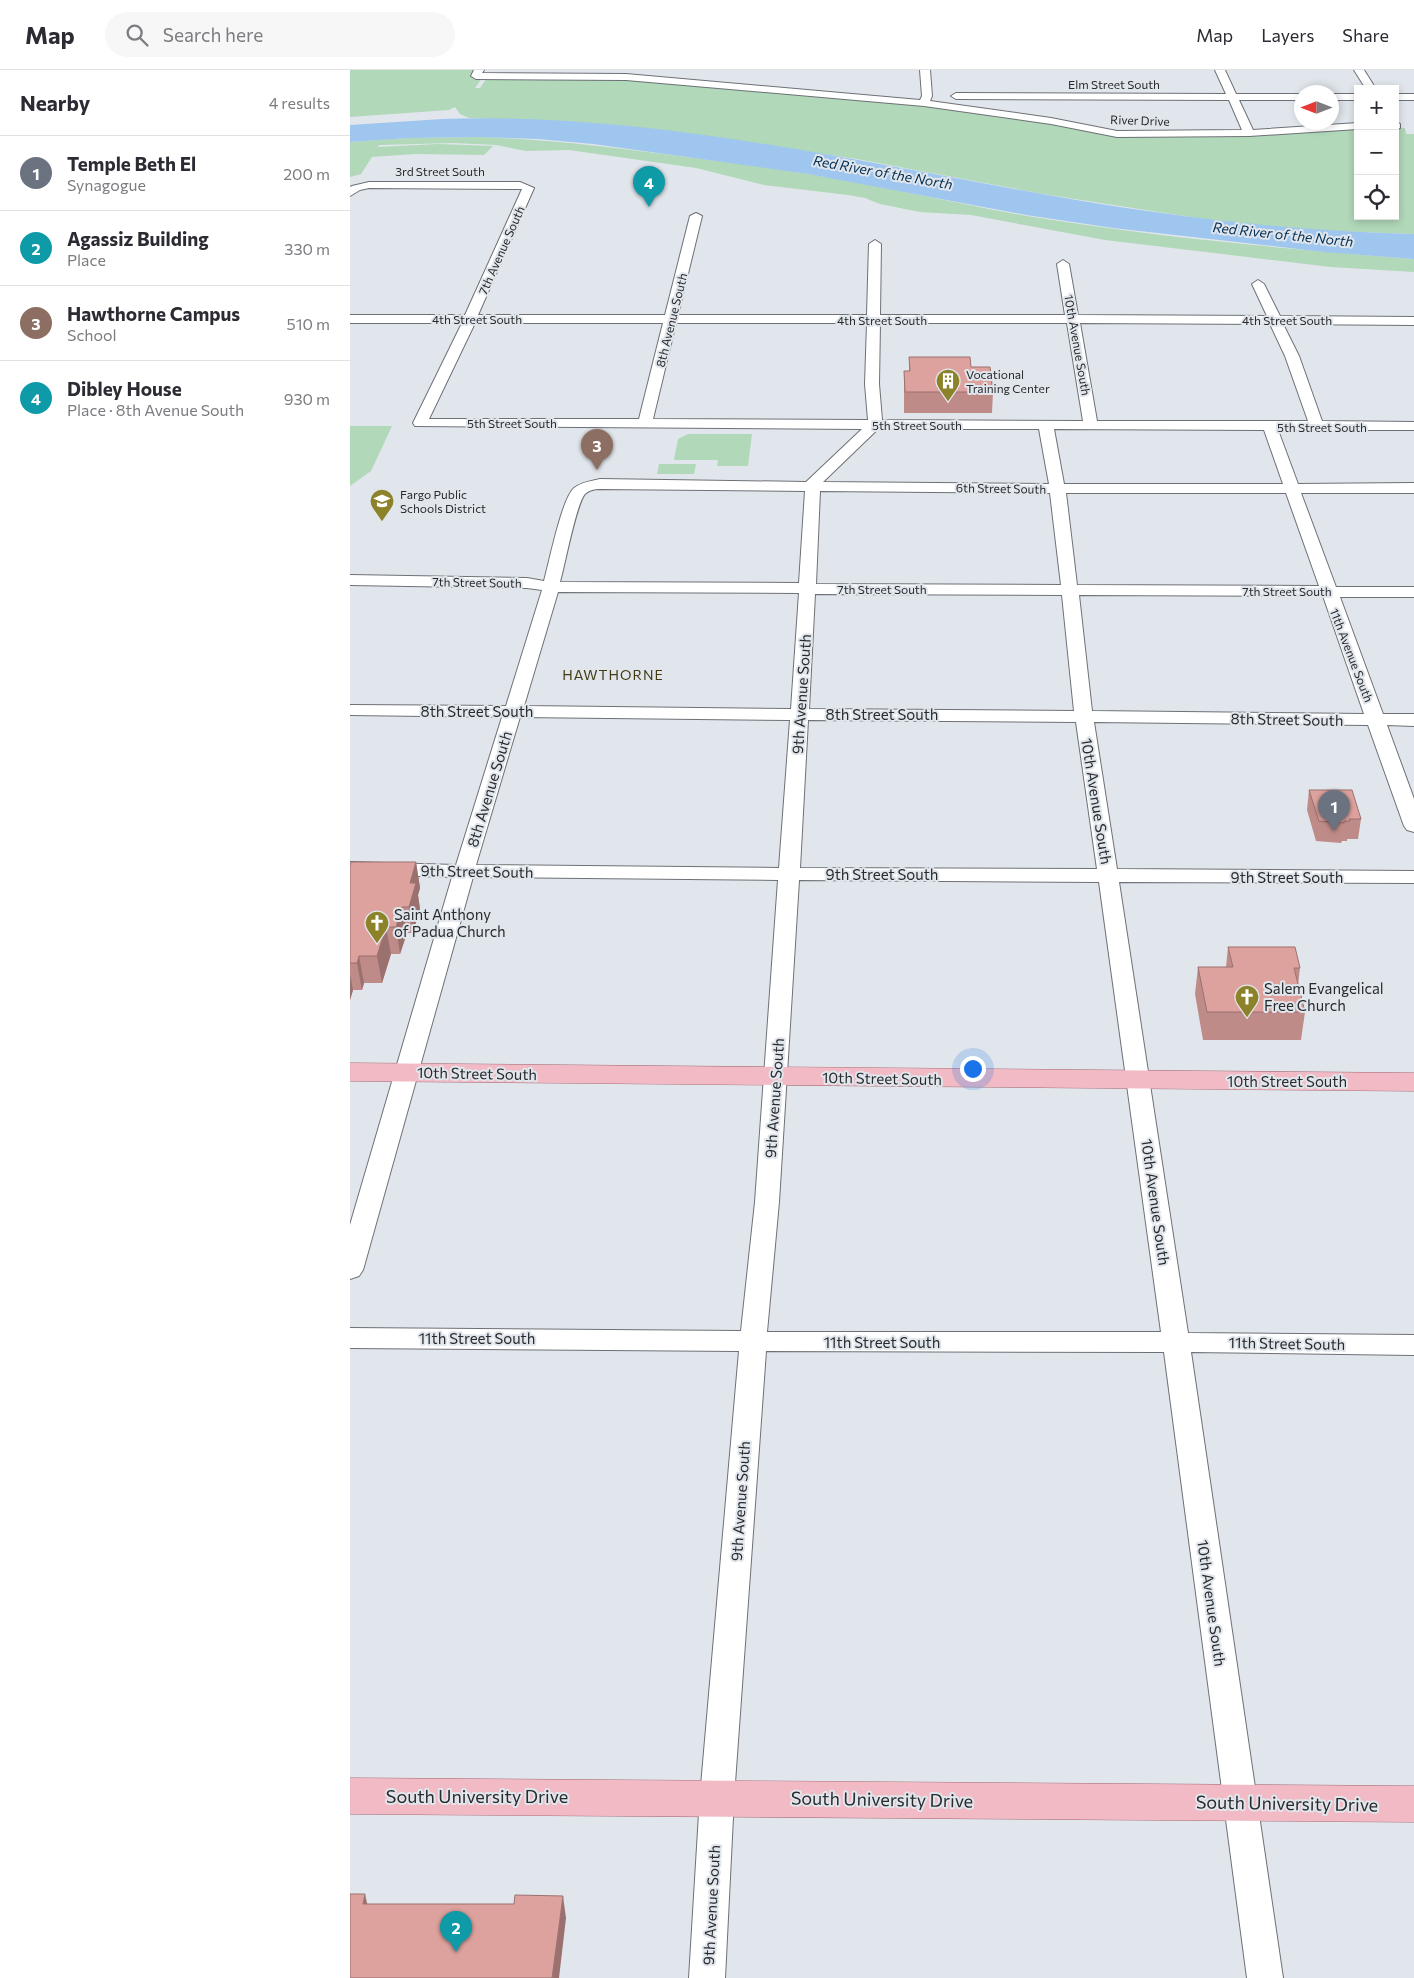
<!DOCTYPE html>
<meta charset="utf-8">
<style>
body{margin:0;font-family:Commissioner,sans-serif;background:#f7f7f7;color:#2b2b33}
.controls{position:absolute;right:15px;top:15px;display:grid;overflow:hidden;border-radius:0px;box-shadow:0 2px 8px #0003}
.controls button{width:45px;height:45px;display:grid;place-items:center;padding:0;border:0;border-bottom:1px solid #e1e1e2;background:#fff;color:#2b2b33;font:25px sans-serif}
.compass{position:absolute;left:944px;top:15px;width:45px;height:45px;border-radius:50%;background:#fff;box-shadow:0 2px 8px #0003;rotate:270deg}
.you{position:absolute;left:622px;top:998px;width:18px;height:18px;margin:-12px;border:4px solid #fff;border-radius:50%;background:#1a73e8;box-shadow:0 0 0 8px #1a73e833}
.badge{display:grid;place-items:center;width:32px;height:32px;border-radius:50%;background:#8c822a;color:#fff;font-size:16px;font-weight:700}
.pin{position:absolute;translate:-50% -41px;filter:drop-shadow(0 1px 2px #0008)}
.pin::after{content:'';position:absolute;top:26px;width:18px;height:15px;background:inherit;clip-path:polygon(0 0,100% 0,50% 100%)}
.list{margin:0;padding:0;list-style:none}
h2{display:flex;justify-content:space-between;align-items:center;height:65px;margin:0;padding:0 20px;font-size:21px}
h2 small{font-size:16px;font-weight:400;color:#7c7c81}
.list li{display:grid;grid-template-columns:32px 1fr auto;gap:15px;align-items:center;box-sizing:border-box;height:75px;padding:0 20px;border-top:1px solid #e1e1e2}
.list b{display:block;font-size:19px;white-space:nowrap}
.list p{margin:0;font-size:16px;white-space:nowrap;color:#7c7c81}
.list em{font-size:16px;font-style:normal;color:#7c7c81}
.icon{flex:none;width:28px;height:28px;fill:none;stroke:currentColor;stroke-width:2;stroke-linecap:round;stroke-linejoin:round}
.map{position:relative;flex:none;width:1064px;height:1908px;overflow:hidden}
header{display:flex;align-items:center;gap:30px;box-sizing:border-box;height:70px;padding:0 25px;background:#fff;border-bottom:1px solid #e1e1e2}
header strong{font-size:24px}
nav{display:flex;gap:28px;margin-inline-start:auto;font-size:18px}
.search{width:350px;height:45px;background:#f7f7f7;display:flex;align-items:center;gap:12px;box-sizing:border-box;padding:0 18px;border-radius:28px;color:#7c7c81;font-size:19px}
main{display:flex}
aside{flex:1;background:#fff}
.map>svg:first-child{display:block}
.green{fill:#b0d8b9}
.water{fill:#9fc6ee}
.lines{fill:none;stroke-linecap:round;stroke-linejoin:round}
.minor-casing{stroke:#6d7176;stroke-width:2}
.major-casing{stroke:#a46a76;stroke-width:1}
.minor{fill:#fff;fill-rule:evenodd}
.major{fill:#f1bac4;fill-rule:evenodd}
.wall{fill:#be8b88}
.shaded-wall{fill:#9b716f}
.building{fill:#dda29e;stroke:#9b716f}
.labels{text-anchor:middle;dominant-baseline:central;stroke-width:4;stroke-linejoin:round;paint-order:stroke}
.far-street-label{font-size:12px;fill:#282a2d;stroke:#e1e6ec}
.far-poi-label{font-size:12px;fill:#282a2d;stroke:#e1e6ec;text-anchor:start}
.far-water-label{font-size:14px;font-style:italic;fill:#032f54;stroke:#e1e6ec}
.far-neighbourhood-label{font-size:14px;letter-spacing:1px;fill:#413c13;stroke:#e1e6ec}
.street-label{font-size:15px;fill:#282a2d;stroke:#e1e6ec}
.poi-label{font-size:15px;fill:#282a2d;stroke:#e1e6ec;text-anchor:start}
.near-street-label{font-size:18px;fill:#282a2d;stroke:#e1e6ec}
</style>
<header>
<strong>Map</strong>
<div class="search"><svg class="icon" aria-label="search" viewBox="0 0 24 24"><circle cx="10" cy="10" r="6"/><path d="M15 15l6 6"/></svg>Search here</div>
<nav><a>Map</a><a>Layers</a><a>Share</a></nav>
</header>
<main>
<aside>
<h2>Nearby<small>4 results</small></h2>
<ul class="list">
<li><span class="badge" style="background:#6b7280">1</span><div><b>Temple Beth El</b><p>Synagogue</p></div><em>200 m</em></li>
<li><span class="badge" style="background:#0f9aa8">2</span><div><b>Agassiz Building</b><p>Place</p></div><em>330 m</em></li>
<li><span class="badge" style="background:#8d6e63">3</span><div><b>Hawthorne Campus</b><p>School</p></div><em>510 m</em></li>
<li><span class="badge" style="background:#0f9aa8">4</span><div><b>Dibley House</b><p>Place · 8th Avenue South</p></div><em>930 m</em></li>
</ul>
</aside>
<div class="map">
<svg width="1064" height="1908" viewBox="0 0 1064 1908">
<rect width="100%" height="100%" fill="#e1e6ec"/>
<g class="green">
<polygon points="0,0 124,0 121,5 132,8 125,18 130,18 137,8 265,9 550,33 702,54 772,67 878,66 1008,58 1008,146 1045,146 1045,58 1055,58 1056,64 1064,64 1064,164 982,161 914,156 847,148 693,124 507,89 351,66 215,52 119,48 110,44 105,37 99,40 0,47"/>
<path d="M128 67C198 69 267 78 336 87 377 92 418 97 458 104 532 116 604 133 677 146 805 167 935 179 1064 189V202L981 197 755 170 621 145 570 142 530 134 515 128 498 125 414 115 346 98 219 80 176 81 146 75 103 73 29 75 28 77 88 74 143 76 134 85 65 84 22 87 11 104 0 107V72L58 68Z"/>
<polygon points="0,356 42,356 21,401 0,416"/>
<polygon points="338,364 402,364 398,396 367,396 368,390 324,390 328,369"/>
<polygon points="309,394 346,394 344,404 307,404"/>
</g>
<path class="water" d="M92 49C294 42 495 89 692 124 815 146 939 161 1064 164V189L974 182 763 158 676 145 458 104 243 74 188 69 128 67 58 68 0 72V55Z"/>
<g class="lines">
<defs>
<g id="minor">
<polygon points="124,0 134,0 132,3 276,4 570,30 572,26 570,0 580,0 582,26 580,31 701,48 767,61 892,60 879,30 606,29 601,26 606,23 876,24 865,0 875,0 886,24 952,24 952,30 889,30 903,60 1008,53 1008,59 899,66 767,67 701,54 574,36 276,10 126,9 121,6"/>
<polygon points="1004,0 1014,0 1026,19 1016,19"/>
<rect x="982" y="24" width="26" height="6"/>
<rect x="1045" y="24" width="19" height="6"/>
<polygon points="1045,51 1050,54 1050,58 1045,59"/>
<path d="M19 112H170L184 118 128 245H315L340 146 346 143 352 146 328 245H517L519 174 525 170 531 174 530 245H715L707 194 713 190 719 194 728 245 917 246 902 214 908 210 914 214 930 246 1064 247V255L933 254 949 286 972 351 1064 352V360H928L948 414 1064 413V423H951L986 517H1064V527H990L1033 644H1064V656L1037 655 1064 729V762L1057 760 1054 756 1018 655 744 652 767 799 1064 801V813L769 812 838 1263 1064 1265V1285L841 1282 933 1908H897L814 1282 416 1281 384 1727 375 1908H339L350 1727 389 1281 0 1278V1258L391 1261 405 1132 428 810 123 807 13 1200 9 1206 0 1209V1155L102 807 0 804V792L106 795 152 647 0 645V635L156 636 192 520 177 518 0 515V505L177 508 194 511C199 493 212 428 224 418 232 412 241 411 250 409L456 412 512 359 65 356 63 353 112 253H0V245H115L172 119 19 118 10 120 0 126V117L2 116ZM125 253H313L289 349H79ZM326 253H517L515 314 518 350 303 349ZM530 253H717L733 351 532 350 529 314ZM730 253 920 254 935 286 958 351H747ZM528 359H689L699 414 473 412ZM704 359 914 360 933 414H714ZM250 419 455 421 449 513 210 512C215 495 226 434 235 424 239 420 245 419 250 419ZM470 421 700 423 711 515 466 514ZM716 423H936L969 516 727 515ZM208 522 449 523 441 639 174 636ZM465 524 712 525 724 641 459 639ZM729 525 973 526 1014 644 742 641ZM170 647 440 650 429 798 126 795ZM458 650 726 652 747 799 450 798ZM449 810 749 812 811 1262H417L429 1132Z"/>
</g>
<g id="major">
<polygon points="0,993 1064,1003 1064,1021 0,1011"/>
<polygon points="0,1708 1064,1716 1064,1752 0,1744"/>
</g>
</defs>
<use href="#minor" class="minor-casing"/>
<use href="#major" class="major-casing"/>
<use href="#minor" class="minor"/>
<use href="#major" class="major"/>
</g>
<g class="wall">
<polygon points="559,287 621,297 643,322 642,343 554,343 554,301 559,301"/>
<polygon points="959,720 1011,749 1008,769 997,769 997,771 992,771 991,773 966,771 957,740"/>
<polygon points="66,792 70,818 68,825 70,839 63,863 57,863 50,884 41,884 32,913 14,913 12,920 3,920 0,930 0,796"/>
<polygon points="878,877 950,898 948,915 955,942 951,970 853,970 845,924 848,897 876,897"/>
</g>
<g class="shaded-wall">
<polygon points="66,792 70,818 68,825 70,839 63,863 59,837 60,813"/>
<polygon points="52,837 57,863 50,884 46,857"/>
<polygon points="36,857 41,884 32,913 27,886"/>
<polygon points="9,886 14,913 12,920 7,893"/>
<polygon points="0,904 3,920 0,930"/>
<polygon points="15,1824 20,1846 13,1834"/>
<polygon points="213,1826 216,1848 209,1908 202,1908"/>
</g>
<g class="building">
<polygon points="559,287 620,287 621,297 640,297 643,322 555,322 554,301 560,301"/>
<polygon points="959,720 1002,720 1011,749 999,749 1000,751 994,751 994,753 969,751"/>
<polygon points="1,792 66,792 60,813 66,813 59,837 52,837 46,857 36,857 27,886 9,886 7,893 0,893 0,796"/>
<polygon points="878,877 945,877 950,898 944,898 955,942 857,942 848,897 883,897"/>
<polygon points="0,1824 15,1824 13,1834 164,1834 165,1825 213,1826 202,1908 0,1908"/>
</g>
<defs>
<symbol id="building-pin" viewBox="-11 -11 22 30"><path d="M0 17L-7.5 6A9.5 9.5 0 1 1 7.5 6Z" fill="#8c822a" stroke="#e1e6ec"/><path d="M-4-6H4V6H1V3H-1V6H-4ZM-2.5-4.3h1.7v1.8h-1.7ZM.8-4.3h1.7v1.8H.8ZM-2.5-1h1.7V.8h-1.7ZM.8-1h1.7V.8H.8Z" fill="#fff"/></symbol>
<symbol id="school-pin" viewBox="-11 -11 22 30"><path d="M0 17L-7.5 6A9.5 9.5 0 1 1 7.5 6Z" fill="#8c822a" stroke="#e1e6ec"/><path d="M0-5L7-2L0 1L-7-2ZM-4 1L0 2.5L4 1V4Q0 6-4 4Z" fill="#fff"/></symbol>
<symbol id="church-pin" viewBox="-11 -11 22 30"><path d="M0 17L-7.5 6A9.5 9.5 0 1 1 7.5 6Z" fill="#8c822a" stroke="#e1e6ec"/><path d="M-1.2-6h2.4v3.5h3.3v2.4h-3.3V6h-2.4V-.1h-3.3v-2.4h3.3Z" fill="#fff"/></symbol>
</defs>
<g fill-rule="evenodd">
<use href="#building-pin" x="584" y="297" width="28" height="38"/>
<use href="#school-pin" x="18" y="417" width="28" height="38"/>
<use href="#church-pin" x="13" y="839" width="28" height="38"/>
<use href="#church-pin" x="883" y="913" width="28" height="38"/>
</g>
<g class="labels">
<g class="far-street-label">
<text x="764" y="14">Elm Street South</text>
<text transform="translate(790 50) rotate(2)">River Drive</text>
<text x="90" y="101">3rd Street South</text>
<text transform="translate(151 180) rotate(-66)">7th Avenue South</text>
<text x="127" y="249">4th Street South</text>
<text transform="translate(321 250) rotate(-76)">8th Avenue South</text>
<text x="532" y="250">4th Street South</text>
<text x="937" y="250">4th Street South</text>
<text transform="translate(728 275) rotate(80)">10th Avenue South</text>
<text x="162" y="353">5th Street South</text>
<text x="567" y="355">5th Street South</text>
<text x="972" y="357">5th Street South</text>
<text transform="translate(651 418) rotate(1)">6th Street South</text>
<text transform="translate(127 512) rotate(1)">7th Street South</text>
<text x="532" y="519">7th Street South</text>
<text x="937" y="521">7th Street South</text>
<text transform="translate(1002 585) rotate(69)">11th Avenue South</text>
</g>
<g class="far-poi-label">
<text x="616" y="304">Vocational<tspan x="616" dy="14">Training Center</tspan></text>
<text x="50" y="424">Fargo Public<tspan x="50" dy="14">Schools District</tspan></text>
</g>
<g class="far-water-label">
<text transform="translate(533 102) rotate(10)">Red River of the North</text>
<text transform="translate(933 164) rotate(6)">Red River of the North</text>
</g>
<g class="far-neighbourhood-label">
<text x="263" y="604">HAWTHORNE</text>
</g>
<g class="street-label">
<text transform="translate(451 624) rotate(-86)">9th Avenue South</text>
<text x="127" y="641">8th Street South</text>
<text x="532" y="644">8th Street South</text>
<text transform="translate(937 649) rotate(1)">8th Street South</text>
<text transform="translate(139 719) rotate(-73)">8th Avenue South</text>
<text transform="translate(747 731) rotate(81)">10th Avenue South</text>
<text transform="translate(127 801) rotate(1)">9th Street South</text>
<text x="532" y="804">9th Street South</text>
<text x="937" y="807">9th Street South</text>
<text transform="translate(127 1003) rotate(1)">10th Street South</text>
<text transform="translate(532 1008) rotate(1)">10th Street South</text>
<text x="937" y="1011">10th Street South</text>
<text transform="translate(424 1028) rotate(-86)">9th Avenue South</text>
<text transform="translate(806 1132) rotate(82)">10th Avenue South</text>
<text x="127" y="1268">11th Street South</text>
<text x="532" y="1272">11th Street South</text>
<text transform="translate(937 1273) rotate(1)">11th Street South</text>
<text transform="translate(390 1431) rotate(-86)">9th Avenue South</text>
<text transform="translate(862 1533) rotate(82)">10th Avenue South</text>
<text transform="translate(361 1835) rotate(-87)">9th Avenue South</text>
</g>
<g class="poi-label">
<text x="44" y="844">Saint Anthony<tspan x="44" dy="17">of Padua Church</tspan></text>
<text x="914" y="918">Salem Evangelical<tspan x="914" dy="17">Free Church</tspan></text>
</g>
<g class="near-street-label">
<text x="127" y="1726">South University Drive</text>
<text transform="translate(532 1729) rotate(1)">South University Drive</text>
<text transform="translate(937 1733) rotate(1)">South University Drive</text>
</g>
</g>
</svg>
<div class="controls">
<button>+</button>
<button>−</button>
<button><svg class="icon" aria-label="locate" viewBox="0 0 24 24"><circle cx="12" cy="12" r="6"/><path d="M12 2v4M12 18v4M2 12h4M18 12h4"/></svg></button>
</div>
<svg class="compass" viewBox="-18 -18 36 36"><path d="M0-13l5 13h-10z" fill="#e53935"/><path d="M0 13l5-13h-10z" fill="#7c7c81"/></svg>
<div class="you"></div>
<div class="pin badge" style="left:984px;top:761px;background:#6b7280">1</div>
<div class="pin badge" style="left:106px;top:1882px;background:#0f9aa8">2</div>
<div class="pin badge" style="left:247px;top:400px;background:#8d6e63">3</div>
<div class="pin badge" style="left:299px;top:137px;background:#0f9aa8">4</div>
</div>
</main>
